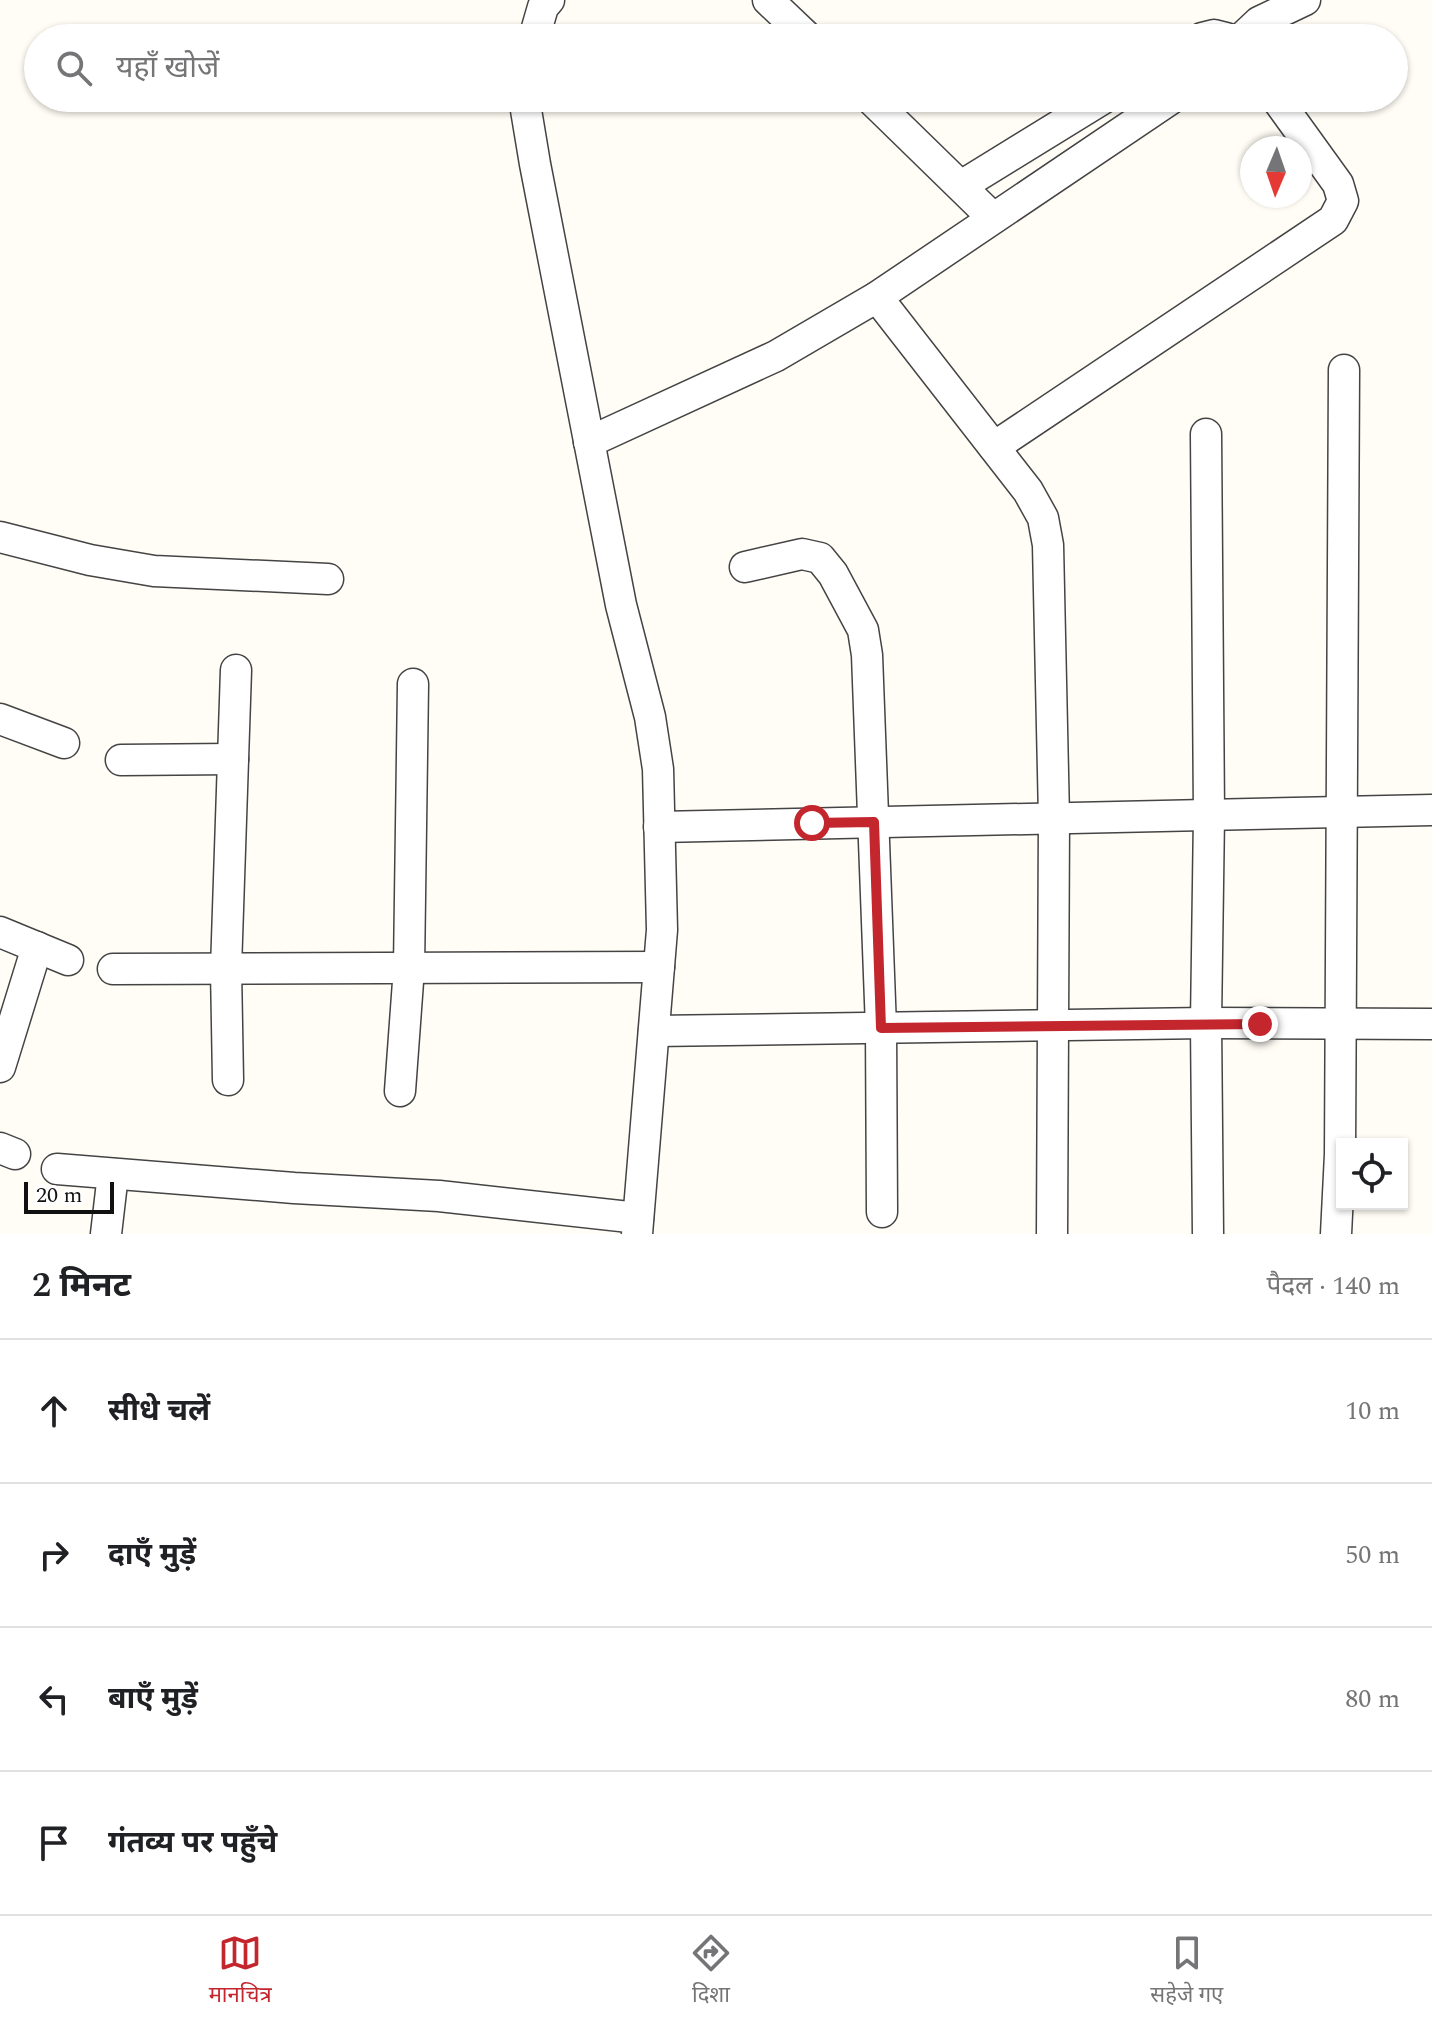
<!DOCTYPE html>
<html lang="hi">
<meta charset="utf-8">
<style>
body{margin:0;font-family:Spectral,"Noto Sans Devanagari",serif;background:#f2f2f2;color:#202124}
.controls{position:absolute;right:24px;bottom:24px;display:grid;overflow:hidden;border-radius:0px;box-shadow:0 2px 6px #0004}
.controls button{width:72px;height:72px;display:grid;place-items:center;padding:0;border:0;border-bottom:2px solid #e0e0e0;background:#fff;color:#202124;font:40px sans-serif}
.compass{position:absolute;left:1240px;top:136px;width:72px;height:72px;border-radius:50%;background:#fff;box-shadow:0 2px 6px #0004;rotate:182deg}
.scale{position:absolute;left:24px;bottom:20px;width:90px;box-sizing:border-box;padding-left:8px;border:4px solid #111;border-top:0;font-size:22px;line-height:28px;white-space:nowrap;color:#111;-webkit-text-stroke:6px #fff;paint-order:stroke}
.stop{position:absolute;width:24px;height:24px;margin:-18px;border:6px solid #c4262e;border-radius:50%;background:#fff}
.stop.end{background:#c4262e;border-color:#fff;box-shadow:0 2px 8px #0008}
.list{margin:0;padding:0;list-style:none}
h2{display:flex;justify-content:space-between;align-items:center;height:104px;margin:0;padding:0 32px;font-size:34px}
h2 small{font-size:26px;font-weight:400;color:#757577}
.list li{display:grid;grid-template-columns:52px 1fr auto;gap:24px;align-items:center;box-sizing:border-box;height:144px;padding:0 32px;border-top:2px solid #e0e0e0}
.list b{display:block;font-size:30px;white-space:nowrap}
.list em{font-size:26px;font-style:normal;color:#757577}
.icon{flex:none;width:44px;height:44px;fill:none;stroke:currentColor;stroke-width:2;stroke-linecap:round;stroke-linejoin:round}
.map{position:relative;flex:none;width:1432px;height:1234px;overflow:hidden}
.search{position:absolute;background:#fff;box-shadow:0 2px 6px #0004;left:24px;right:24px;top:24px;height:88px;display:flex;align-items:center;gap:20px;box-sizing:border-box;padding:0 28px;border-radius:44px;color:#757577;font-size:30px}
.sheet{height:680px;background:#fff}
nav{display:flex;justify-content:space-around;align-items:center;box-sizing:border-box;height:112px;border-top:2px solid #e0e0e0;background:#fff;font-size:22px;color:#757577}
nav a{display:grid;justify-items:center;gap:4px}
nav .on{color:#c4262e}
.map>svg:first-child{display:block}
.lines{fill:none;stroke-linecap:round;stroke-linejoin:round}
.minor-casing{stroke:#444;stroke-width:33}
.minor{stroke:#fff;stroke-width:30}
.route{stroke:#c4262e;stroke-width:10}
</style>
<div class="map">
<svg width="1432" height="1234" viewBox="0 0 1432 1234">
<rect width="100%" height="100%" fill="#fffdf5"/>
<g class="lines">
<defs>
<g id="minor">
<polyline points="768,0 808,38"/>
<polyline points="534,38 543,7 549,0"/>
<polyline points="1202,38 1214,35 1226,38"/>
<polyline points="1242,38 1259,22 1305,0"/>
<polyline points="524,98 535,164 621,605 650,717 658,769 662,930 637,1234"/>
<polyline points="870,98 993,218"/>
<polyline points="961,186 1104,98"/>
<polyline points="877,297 1028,491 1043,518 1048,545 1054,818 1052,1234"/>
<polyline points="1206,434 1209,815 1206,1023 1208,1234"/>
<polyline points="589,442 776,356 877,297 1172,98"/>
<polyline points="994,447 1333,220 1343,201 1338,184 1276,98"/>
<polyline points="0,537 90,560 154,571 328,579"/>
<polyline points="745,567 802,554 820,558 833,574 863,630 867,655 881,1028 882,1212"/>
<polyline points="0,719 64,743"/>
<polyline points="121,760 233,759"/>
<polyline points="659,827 1432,810"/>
<polyline points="0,932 68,960"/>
<polyline points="113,969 659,967"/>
<polyline points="654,1031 1206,1023 1432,1024"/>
<polyline points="0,1067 37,947"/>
<polyline points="228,1080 226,969 236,670"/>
<polyline points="400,1091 409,968 413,684"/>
<polyline points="0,1148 15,1154"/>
<polyline points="57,1169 294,1188 439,1196 638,1218"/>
<polyline points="106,1234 113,1174"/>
<polyline points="1336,1234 1340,1154 1344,370"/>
</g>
</defs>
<use href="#minor" class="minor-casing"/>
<use href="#minor" class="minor"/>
</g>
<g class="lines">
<polyline class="route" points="812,823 874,822 881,1028 1260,1024"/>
</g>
</svg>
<div class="controls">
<button><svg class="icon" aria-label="locate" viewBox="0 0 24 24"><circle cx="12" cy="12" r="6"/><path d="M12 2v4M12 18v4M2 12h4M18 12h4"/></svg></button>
</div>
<svg class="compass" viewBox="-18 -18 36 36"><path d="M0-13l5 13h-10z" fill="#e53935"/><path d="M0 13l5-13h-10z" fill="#757577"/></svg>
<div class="scale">20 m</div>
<div class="stop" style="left:812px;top:823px"></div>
<div class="stop end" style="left:1260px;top:1024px"></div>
<div class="search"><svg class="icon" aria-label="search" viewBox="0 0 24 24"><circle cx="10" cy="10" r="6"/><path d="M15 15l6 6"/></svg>यहाँ खोजें</div>
</div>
<section class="sheet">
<h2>2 मिनट<small>पैदल · 140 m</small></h2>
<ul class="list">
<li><svg class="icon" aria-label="ahead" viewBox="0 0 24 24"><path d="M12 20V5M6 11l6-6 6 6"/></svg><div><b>सीधे चलें</b></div><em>10 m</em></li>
<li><svg class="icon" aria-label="right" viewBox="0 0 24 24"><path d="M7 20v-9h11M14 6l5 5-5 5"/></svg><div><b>दाएँ मुड़ें</b></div><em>50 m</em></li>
<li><svg class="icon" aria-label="left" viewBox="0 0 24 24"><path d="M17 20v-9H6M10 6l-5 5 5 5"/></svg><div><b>बाएँ मुड़ें</b></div><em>80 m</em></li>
<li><svg class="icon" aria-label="arrive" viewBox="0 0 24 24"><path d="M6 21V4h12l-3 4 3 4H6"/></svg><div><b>गंतव्य पर पहुँचे</b></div></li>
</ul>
</section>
<nav>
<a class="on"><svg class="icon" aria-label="map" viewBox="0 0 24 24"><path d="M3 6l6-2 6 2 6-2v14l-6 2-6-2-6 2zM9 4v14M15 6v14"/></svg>मानचित्र</a>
<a><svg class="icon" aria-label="directions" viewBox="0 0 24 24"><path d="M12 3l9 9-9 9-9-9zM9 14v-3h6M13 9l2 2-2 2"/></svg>दिशा</a>
<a><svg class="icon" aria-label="saved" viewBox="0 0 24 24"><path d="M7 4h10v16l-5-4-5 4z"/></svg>सहेजे गए</a>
</nav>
